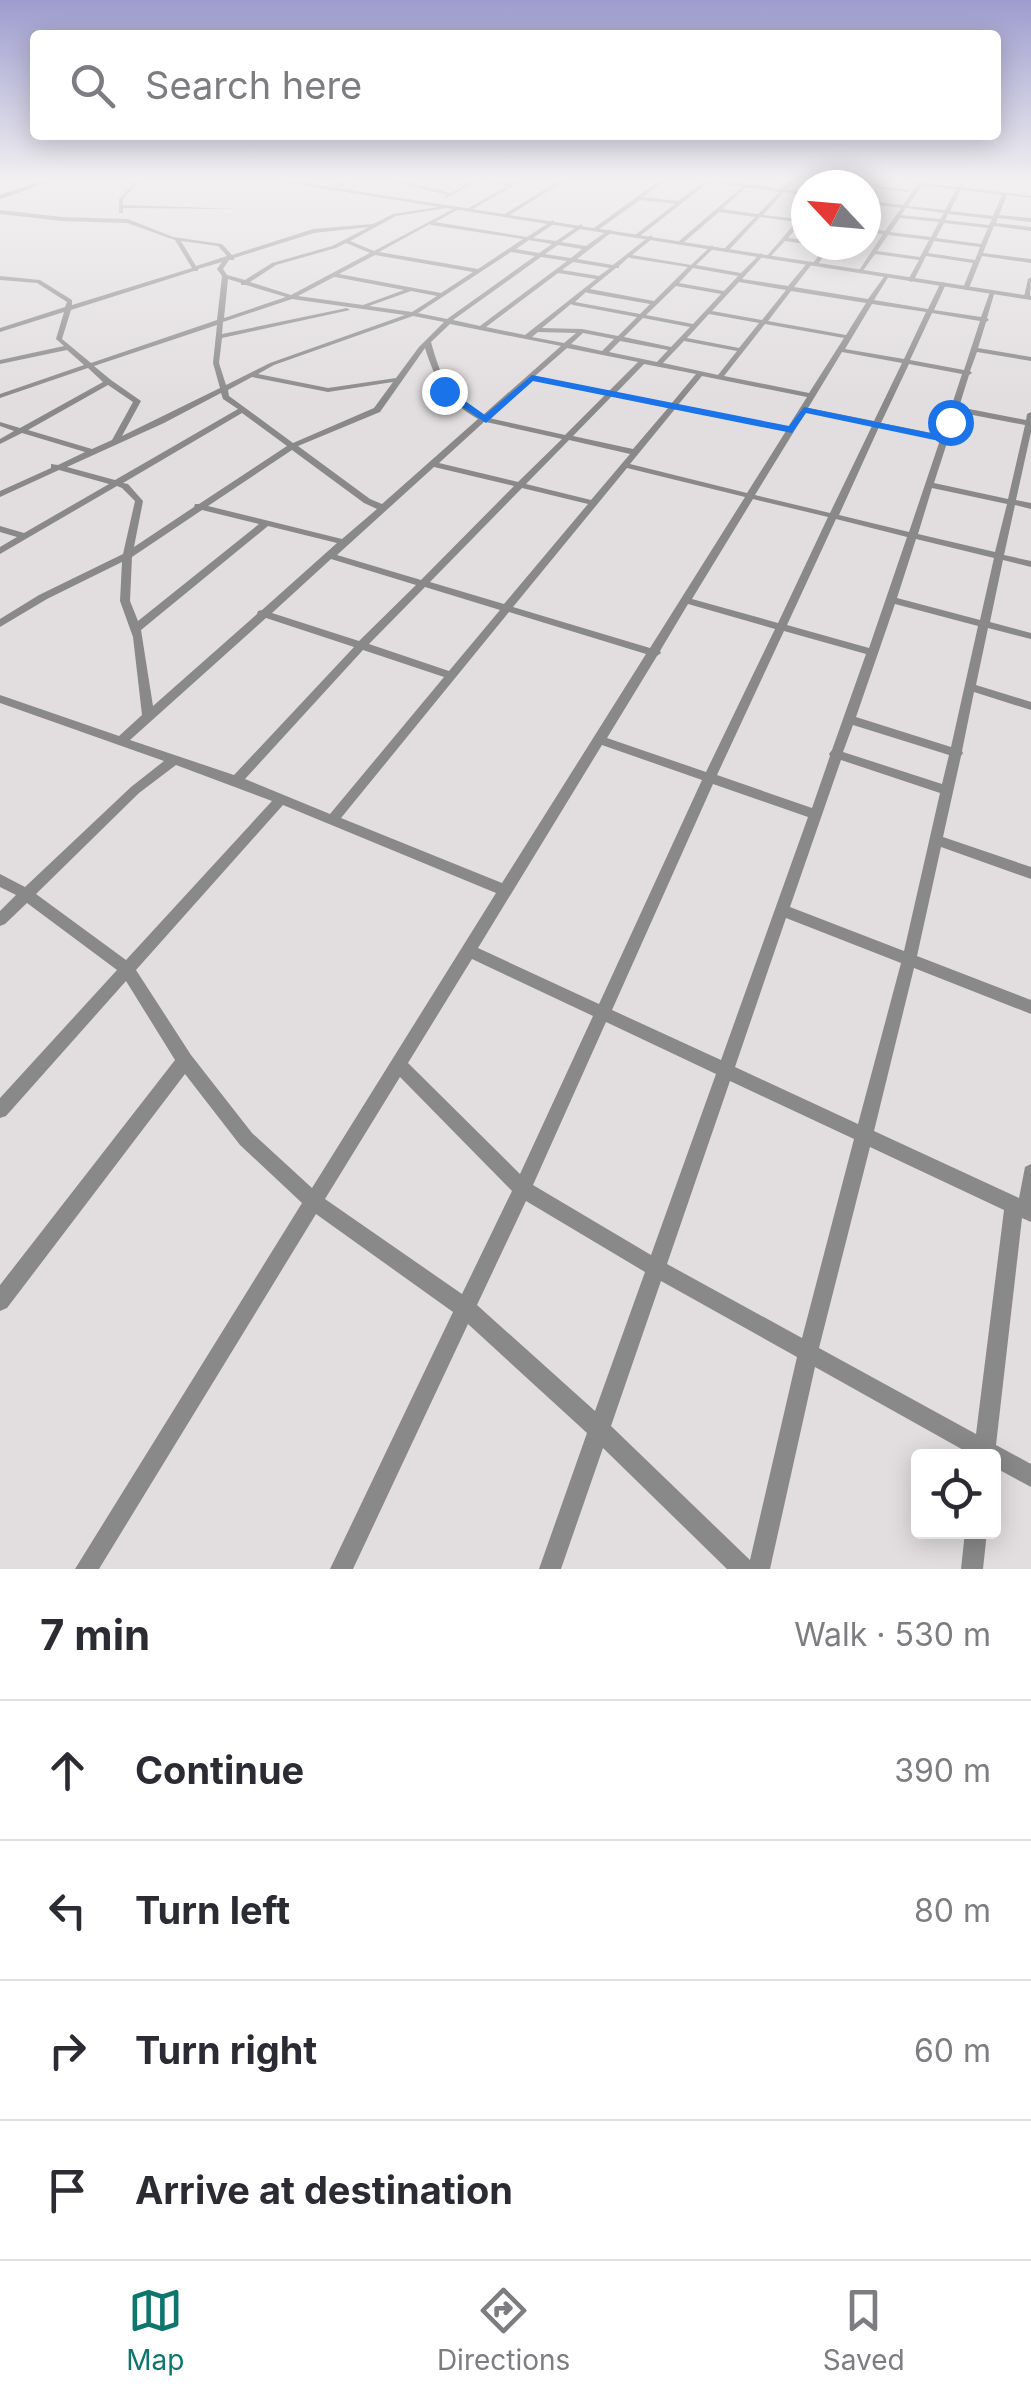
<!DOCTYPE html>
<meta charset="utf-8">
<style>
body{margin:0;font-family:Inter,sans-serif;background:#f2f2f3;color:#2b2b33}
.controls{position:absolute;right:30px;bottom:30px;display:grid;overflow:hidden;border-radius:10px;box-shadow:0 5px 25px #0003}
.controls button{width:90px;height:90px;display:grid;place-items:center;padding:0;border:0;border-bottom:2px solid #e1e1e2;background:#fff;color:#2b2b33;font:50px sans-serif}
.compass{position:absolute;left:791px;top:170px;width:90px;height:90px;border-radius:50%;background:#fff;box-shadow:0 5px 25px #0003;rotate:296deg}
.stop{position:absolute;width:30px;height:30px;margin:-22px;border:8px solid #1a73e8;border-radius:50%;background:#fff}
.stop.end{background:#1a73e8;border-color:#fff;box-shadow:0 2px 10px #0008}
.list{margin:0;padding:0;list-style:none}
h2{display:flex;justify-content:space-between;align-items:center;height:130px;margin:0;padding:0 40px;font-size:42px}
h2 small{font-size:32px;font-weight:400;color:#7c7c81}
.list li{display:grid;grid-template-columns:65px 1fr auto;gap:30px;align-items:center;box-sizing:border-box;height:140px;padding:0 40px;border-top:2px solid #e1e1e2}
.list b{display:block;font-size:38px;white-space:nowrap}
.list em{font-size:32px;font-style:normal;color:#7c7c81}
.icon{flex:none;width:55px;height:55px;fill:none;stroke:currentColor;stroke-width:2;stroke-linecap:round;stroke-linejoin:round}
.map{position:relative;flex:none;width:1031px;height:1569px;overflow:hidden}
.search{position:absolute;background:#fff;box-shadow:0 5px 25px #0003;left:30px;right:30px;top:30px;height:110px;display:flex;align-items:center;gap:25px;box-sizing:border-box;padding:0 35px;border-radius:10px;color:#7c7c81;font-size:38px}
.sheet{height:690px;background:#fff}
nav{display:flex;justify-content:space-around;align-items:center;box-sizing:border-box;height:140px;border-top:2px solid #e1e1e2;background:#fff;font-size:28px;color:#7c7c81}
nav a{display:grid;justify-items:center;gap:5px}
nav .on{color:#0f766e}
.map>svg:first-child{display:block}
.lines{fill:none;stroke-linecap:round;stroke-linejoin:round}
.minor{fill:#8a8989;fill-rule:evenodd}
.tertiary{fill:#8a8989;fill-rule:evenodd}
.secondary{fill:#626061;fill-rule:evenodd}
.route{fill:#1a73e8}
</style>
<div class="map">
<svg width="1031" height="1569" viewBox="0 0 1031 1569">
<rect width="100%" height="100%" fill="#e2dee0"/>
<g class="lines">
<g class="minor">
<polygon points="136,180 141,180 123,199 123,205 237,209 123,208 123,213 119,213 119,199"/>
<polygon points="347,180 354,180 333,191 329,190"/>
<polygon points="386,180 396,180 451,193 474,180 493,180 512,184 517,180 523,180 469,211 467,209 508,186 480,180 446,198 444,197 447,195"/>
<polygon points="560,180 566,180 508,216 503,215"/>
<path d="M660 180H666L643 197 678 201 704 182 700 180 747 184 781 189 790 180H795L786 190 806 193V195L784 192 763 215 799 219 805 217 806 224 801 223 788 238 806 240V244L785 241 770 257H766L796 222 760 217 728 251H724V249L755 217 719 212 683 243H679V241L742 187 709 182 640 236 635 235 675 204 640 200 598 230H594V228ZM747 187 779 192 758 214 722 209Z"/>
<path d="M891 180 958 187 961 184 963 185 962 187 1031 196V198L1007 195 999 215 1031 218V222L998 218 996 223 1031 227V231L994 226 983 253 1031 259V263L982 256 969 288 966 290 963 288 973 263 926 256 914 280 911 282 908 280 919 260 875 254 862 272H858L883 234 866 232V228L885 231 901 208 866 203V201L903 205 917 184ZM922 185 956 189 945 210 908 206ZM961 190 1002 195 993 216 950 211ZM906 208 944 213 940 219 901 215ZM948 214 992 219 989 225 945 220ZM900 218 939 222 931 237 890 232ZM944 223 988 228 981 244 936 238ZM888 235 929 240 920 257 877 251ZM934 241 980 247 975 260 928 253Z"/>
<polygon points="875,186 908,190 910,191 908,192 873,188"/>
<path d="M445 206 447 208 396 216 350 241 374 251 457 207 459 209 435 222 527 237 553 220 555 223 533 238 556 241 581 224 583 227 561 242 586 246 610 229 612 232 577 259 613 265 651 235 653 238 632 255 691 265 712 245 714 248 696 265 741 273 761 253 763 256 742 279 788 286 808 262 813 263 827 245H833L817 265 812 264 794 287 868 299 886 274 889 276 874 300 928 309 940 284 943 282 946 284 934 310 981 317 990 292 995 291 987 318 989 320 986 322 978 348 1031 357V361L977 352 970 371 972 373 969 375 959 407 1026 420 1027 414 1031 412V432L1016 500 1031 503V509L1015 505 1004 555 1031 561V567L1003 560 990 622 1031 633V639L988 628 976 685 1031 702V710L974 692 962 751 963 753 961 756 943 837 1031 867V879L941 847 917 956 1031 1000V1014L914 968 874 1131 1019 1198 1025 1167 1031 1164V1222L1022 1218 996 1445 1031 1464V1487L994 1467V1456H974L815 1367 770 1569H727L603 1448 561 1569H539L587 1433 468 1324 353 1569H330L453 1312 316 1214 99 1569H75L302 1203 240 1145 185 1074 7 1308 0 1311V1285L175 1060 126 981 6 1116 0 1118V1098L117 970 27 903 5 924 0 926V911L16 895 0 887V874L25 887 131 787 164 761 0 703V695L119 736 142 715 133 637 120 601 122 562 47 599 0 627V619L39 595 123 554 135 501 122 488 117 486 0 554V547L17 537 0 532V526L24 533 109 484 59 470 0 497V491L51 468V464L58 465 85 452 22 433 0 444V439L14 431 0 426V422L20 428 103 382 88 368 0 398V394L84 365 67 350 0 364V360L64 346 56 339 64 312 0 332V328L65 307 67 302 37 283 0 280V276L40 280 72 300V305L192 268 175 240 127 223 62 221 0 214V210L62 217 128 219 173 237 222 244 232 255 313 229 373 224 393 214ZM430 224 431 225 523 239 478 269 379 252ZM369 227 332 246 272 263 245 280 227 275 223 269 229 260H234V258L314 233ZM529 240 552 244 539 253 516 249ZM181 241 218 246 227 256 196 266ZM346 243 370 253 291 295 250 282 276 265 336 248ZM558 245 582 249 571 258 545 254ZM511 252 535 256 447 319 418 313ZM375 255 473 272 441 293 339 274ZM541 257 567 261 480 326 453 320ZM629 257 630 258 688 267 654 301 590 289 616 268H619V266ZM222 262 217 269 222 276 217 320 91 363 62 339 71 310 194 271H198V269ZM573 262 610 268 599 276 562 270ZM693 268 738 276 724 291 679 283ZM558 273 596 279 525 335 486 327ZM334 277H335L404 290 363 305 298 296ZM228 279 241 283V285H246L286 297 224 318ZM739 282 786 290 762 320 712 311ZM676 286 721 294 693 324 646 315ZM411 291 437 296 412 312 369 306ZM791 291 866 303 846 335 768 321ZM586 292 588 293 650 304 640 314 575 302ZM292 299 405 315 270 363 226 385 219 363 222 338 350 310 347 308 222 334 223 322ZM571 304 573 305 637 317 618 336 582 329 542 328ZM872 304 926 312 904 359 845 349ZM932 313 980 321 964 370 910 360ZM709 314 759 323 739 348 687 338ZM413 316 444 322 419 347 396 378 328 388 258 374 274 365ZM643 318 690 327 671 347 624 337ZM450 324 561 346 483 415C449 397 441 378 431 342ZM765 324 844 338 809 393 724 376ZM217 325 213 363 220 388 122 436 141 401 111 380 94 366ZM538 332 576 333 564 343 532 337ZM583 333 614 339 602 351 571 344ZM620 341 668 350 657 362 609 352ZM684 341 737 351 718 375 663 363ZM425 348C435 381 448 402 478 419L382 504 370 499 298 446 380 412ZM567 348 638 362 609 391 535 376ZM842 352 902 363 874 421 808 408ZM644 364 696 374 671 404 616 393ZM909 364 962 374 942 435 881 423ZM702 376 807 397 788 427 678 405ZM252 377 328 392 393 382 374 408 293 443 229 396 228 390ZM531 380H532L605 395 565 435 489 418ZM108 385 133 402 112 440 92 449 28 430ZM221 393 223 399 238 409 115 480 67 467 164 423ZM612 396 668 408 633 449 573 436ZM675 409 786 431 747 493 630 464ZM806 412 872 426 830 513 755 495ZM957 412 1025 425 1008 499 934 483ZM242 413 287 446 199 504H195L194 507 134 547 143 501 128 484 123 483ZM484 422H486L562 439 518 482 439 463ZM879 427 940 440 909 532 839 515ZM569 440 630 454 591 500 526 484ZM292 450 364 503 377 509 342 539 208 506ZM434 467 514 486 421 580 337 555ZM627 468 745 497 650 648 513 607ZM522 488 588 504 504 604 430 582ZM932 488 1007 504 995 552 918 534ZM753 499 828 517 778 623 692 599ZM202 510 259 524 138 621 130 601 132 557ZM836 519 907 537 869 648 787 625ZM268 526 337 543 262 610 258 611 257 614 153 706 141 630ZM916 539 994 558 980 620 897 598ZM331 559 416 585 359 641 272 613ZM425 587 500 610 449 671 369 644ZM688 604 775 629 706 772 607 738 657 656 661 653 660 651ZM895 604 978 626 951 747 856 717ZM509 612 646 654 502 883 341 818ZM266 618 354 647 234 775 130 740ZM784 631 866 654 832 750 829 754 830 756 812 808 717 775ZM363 650 444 677 330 814 245 779ZM853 725 949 755 942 784 843 752ZM602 745 702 780 599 1004 478 948ZM841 760 940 793 904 951 790 907ZM176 765 272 801 126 960 36 894 139 793ZM713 784 808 817 721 1060 612 1010ZM283 805 496 893 312 1188 252 1133 191 1055 136 970ZM786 918 901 963 858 1124 735 1067ZM472 959 593 1016 520 1174 408 1063ZM606 1022 716 1074 651 1255 533 1185ZM400 1077 512 1191 462 1294 325 1199ZM730 1081 854 1139 802 1338 667 1264ZM870 1147 1004 1210 976 1434 819 1348ZM526 1201 645 1272 595 1411 477 1305ZM661 1281 797 1357 750 1560 611 1426Z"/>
<polygon points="1031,277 1030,297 1027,299 1024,297 1028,279"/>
<polygon points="965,1532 987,1532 983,1569 961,1569"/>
</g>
<polygon class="tertiary" points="285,180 1031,296 1031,300 269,180"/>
<polygon class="secondary" points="44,180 55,180 0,199 0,195"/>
</g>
<linearGradient id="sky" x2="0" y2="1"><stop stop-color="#9d9cce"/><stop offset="0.45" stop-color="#f2f0f1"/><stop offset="1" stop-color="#f2f0f1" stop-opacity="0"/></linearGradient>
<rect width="1031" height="400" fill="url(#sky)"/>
<polygon class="route" points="532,375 789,426 804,407 940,435 946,420 955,422 944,442 806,413 792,433 533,381 486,423 439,391 448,389 485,415"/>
</svg>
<div class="controls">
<button><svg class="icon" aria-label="locate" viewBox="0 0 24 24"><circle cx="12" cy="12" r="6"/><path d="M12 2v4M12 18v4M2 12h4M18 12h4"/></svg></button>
</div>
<svg class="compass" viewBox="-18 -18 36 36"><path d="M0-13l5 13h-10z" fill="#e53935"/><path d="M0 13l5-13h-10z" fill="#7c7c81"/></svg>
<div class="stop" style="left:950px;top:422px"></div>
<div class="stop end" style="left:444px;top:391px"></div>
<div class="search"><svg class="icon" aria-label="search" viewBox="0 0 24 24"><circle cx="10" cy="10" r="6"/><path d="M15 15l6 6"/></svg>Search here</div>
</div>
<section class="sheet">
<h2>7 min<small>Walk · 530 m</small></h2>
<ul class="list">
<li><svg class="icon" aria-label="ahead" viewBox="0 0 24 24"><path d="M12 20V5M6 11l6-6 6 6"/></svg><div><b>Continue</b></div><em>390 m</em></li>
<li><svg class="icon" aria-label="left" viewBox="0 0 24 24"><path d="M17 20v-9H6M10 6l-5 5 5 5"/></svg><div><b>Turn left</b></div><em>80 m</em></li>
<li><svg class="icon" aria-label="right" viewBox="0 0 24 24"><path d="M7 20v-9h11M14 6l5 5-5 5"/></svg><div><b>Turn right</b></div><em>60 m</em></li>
<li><svg class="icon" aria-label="arrive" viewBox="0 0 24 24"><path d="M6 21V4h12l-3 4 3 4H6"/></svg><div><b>Arrive at destination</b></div></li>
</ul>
</section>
<nav>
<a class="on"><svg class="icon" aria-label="map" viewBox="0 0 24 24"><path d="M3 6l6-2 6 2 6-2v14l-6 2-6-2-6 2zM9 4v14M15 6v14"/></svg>Map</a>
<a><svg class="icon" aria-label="directions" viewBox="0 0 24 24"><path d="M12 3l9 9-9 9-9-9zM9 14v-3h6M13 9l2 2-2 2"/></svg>Directions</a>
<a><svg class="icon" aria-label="saved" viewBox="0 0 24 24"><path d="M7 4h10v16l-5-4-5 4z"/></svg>Saved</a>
</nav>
